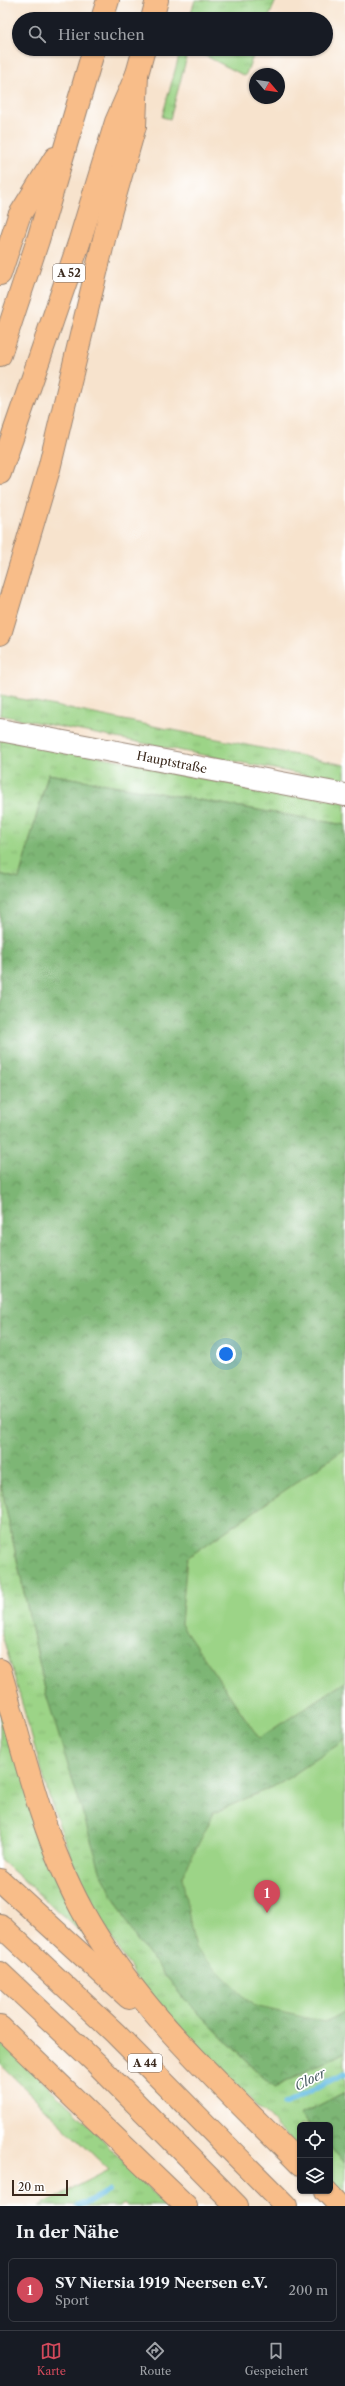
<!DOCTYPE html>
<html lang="de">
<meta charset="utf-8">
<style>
body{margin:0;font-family:"Libre Caslon Text",serif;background:#20242c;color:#f1f3f6}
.controls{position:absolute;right:12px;bottom:12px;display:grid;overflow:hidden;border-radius:6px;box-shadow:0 1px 3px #0004}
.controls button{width:36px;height:36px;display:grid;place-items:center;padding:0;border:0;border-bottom:1px solid #363941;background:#171b24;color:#f1f3f6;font:20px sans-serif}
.compass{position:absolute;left:249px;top:68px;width:36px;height:36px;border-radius:50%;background:#171b24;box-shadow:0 1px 3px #0004;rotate:119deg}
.scale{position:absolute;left:12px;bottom:10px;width:56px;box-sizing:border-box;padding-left:4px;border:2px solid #3b2a1e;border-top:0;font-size:11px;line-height:14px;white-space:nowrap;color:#3b2a1e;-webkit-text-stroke:3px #fff;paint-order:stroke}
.you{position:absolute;left:226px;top:1354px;width:14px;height:14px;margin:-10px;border:3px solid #fff;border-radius:50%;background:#1a73e8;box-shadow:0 0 0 6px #1a73e833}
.badge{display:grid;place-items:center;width:26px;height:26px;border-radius:50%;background:#d1495b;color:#fff;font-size:13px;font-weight:700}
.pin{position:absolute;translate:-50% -33px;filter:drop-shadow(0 1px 2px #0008)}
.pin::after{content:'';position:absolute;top:21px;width:14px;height:12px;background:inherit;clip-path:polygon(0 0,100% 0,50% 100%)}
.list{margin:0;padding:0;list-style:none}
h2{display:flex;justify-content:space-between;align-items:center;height:52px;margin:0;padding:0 16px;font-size:17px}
h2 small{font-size:13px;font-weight:400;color:#9ea1a6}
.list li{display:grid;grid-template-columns:26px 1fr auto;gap:12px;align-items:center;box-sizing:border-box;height:64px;margin:0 8px 8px;padding:0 8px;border:1px solid #363941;border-radius:6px}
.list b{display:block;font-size:15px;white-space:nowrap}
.list p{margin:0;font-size:13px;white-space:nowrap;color:#9ea1a6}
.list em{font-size:13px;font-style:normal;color:#9ea1a6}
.icon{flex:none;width:22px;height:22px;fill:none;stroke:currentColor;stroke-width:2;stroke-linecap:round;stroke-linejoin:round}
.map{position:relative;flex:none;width:345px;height:2206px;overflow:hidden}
.search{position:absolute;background:#171b24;box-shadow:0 1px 3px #0004;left:12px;right:12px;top:12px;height:44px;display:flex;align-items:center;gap:10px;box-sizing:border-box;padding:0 14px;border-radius:22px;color:#9ea1a6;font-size:15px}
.sheet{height:124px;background:#171b24}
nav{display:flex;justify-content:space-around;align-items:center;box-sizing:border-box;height:56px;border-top:1px solid #363941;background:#171b24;font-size:11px;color:#9ea1a6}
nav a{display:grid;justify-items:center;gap:2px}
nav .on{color:#d1495b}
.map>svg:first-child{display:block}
.grass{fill:url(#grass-tufts);stroke:#6c7f52}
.forest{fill:url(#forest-crowns);stroke:#5c7049}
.pitch{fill:#9cd487;stroke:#6c7f52}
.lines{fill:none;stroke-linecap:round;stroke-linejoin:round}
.stream{stroke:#66bde3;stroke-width:5.5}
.tertiary-casing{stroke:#998676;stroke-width:24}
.motorway-casing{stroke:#998676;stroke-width:24}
.tertiary{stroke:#fff;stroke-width:22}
.motorway{stroke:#f8bd89;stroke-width:22}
.labels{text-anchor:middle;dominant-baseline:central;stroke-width:3.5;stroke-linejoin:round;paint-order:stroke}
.shield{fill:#fff;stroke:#766a62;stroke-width:1}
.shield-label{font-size:11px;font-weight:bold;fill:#3b2a1e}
.street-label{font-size:12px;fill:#3b2a1e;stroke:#fff}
.water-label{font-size:13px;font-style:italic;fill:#4a5d63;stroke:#fff}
</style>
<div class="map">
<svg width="345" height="2206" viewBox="0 0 345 2206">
<defs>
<pattern id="grass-tufts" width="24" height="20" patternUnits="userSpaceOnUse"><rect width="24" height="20" fill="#9cd487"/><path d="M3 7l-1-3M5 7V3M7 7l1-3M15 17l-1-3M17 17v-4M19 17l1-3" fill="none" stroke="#87b674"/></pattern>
<pattern id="forest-crowns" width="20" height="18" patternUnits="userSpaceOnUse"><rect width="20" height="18" fill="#7db674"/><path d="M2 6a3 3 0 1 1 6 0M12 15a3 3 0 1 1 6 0" fill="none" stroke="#68945f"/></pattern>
</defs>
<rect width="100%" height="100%" fill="#fff"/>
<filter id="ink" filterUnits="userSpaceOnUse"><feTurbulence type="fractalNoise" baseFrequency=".025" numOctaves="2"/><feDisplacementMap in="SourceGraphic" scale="8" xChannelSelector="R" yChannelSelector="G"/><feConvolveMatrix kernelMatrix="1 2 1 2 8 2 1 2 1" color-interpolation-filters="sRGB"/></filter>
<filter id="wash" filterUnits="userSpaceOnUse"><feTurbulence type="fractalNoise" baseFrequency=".012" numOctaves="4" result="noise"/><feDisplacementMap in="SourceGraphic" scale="16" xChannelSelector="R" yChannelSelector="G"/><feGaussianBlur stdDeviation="0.9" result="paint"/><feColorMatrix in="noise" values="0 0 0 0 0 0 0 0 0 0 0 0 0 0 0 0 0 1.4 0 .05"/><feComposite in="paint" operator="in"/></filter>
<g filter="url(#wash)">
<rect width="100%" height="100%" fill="#f7e3cd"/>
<g class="grass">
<polygon points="195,0 276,0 268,19 189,19"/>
<polygon points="181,49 189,49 170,119 162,117"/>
<polygon points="192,49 256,49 245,76"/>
<polygon points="1,695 345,765 345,783 0,715"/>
<polygon points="0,738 345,802 345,825 48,774 19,879 0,874"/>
<polygon points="0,1481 46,1694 137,1941 189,2004 274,2088 345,2052 345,2092 300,2115 309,2125 300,2125 300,2150 144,1990 101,1920 73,1863 51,1803 0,1628"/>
<polygon points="0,1709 84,1935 0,1859"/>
<polygon points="0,2041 90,2126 166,2206 128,2206 125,2203 120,2206 39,2206 109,2170 0,2064"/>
<polygon points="330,2147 345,2163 345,2196 330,2181"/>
</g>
<g class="forest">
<polygon points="48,774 345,825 345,1449 187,1558 181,1624 259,1738 345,1682 345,1740 281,1783 214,1813 325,2022 345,2011 345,2052 274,2088 189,2004 137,1941 101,1873 46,1694 0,1481 0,874 19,879"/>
<polygon points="345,2092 345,2163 330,2147 330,2125 309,2125 300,2115"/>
</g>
<g class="pitch">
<polygon points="345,1449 345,1682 259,1738 181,1624 187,1558"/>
<polygon points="345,1740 345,2011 325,2022 254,2006 195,1949 182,1877 214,1813 281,1783"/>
</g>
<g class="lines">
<g class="stream">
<polyline points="284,2104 345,2073"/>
<polyline points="79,2206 109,2191"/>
</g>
</g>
</g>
<g filter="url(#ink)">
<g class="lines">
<defs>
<polyline id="tertiary" points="0,730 345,795"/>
<g id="motorway">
<polyline points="102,19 108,0"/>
<polyline points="152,19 157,0"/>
<polyline points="0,274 19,216 55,158"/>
<polyline points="0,355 38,240 94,49"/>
<polyline points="0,473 79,243 116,122 137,74 144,49"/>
<polyline points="0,634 49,469 111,210 135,126 137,74"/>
<path d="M0 1670C23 1751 42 1836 82 1910 136 2009 222 2085 300 2164"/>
<polyline points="0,1880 129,1998"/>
<polyline points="0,1925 115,2033 286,2206"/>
<polyline points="0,1973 96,2063 237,2206"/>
<polyline points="0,2027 186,2206"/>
<polyline points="326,2191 340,2206"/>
</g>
</defs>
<use href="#tertiary" class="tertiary-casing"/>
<use href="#motorway" class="motorway-casing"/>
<use href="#tertiary" class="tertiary"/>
<use href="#motorway" class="motorway"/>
</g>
</g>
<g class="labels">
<g class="shield">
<rect x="53" y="264" width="32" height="18" rx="3"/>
<rect x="128" y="2054" width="34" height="18" rx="3"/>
</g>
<g class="shield-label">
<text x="69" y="273">A 52</text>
<text x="145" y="2063">A 44</text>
</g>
<g class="street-label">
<text transform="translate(172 762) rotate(11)">Hauptstraße</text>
</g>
<g class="water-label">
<text transform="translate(310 2079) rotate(-27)">Cloer</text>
</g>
</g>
</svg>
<div class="controls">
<button><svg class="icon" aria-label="locate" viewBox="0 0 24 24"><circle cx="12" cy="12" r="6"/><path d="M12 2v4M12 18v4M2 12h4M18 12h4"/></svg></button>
<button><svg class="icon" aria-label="layers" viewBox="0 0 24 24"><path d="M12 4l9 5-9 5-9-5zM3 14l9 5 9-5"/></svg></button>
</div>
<svg class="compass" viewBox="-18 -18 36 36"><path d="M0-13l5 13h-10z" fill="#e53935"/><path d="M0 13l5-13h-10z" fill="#9ea1a6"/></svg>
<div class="scale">20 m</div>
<div class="you"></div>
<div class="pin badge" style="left:267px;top:1913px">1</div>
<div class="search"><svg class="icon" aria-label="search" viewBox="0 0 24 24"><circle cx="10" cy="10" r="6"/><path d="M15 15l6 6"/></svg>Hier suchen</div>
</div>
<section class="sheet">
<h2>In der Nähe<small></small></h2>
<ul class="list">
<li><span class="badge">1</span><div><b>SV Niersia 1919 Neersen e.V.</b><p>Sport</p></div><em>200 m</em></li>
</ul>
</section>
<nav>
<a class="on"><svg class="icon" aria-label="map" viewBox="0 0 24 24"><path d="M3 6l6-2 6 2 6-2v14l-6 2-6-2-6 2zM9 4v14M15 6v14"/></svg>Karte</a>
<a><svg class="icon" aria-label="directions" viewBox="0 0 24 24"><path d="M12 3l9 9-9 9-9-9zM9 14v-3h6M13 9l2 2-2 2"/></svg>Route</a>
<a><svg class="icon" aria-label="saved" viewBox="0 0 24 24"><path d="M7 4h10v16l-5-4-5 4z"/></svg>Gespeichert</a>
</nav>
